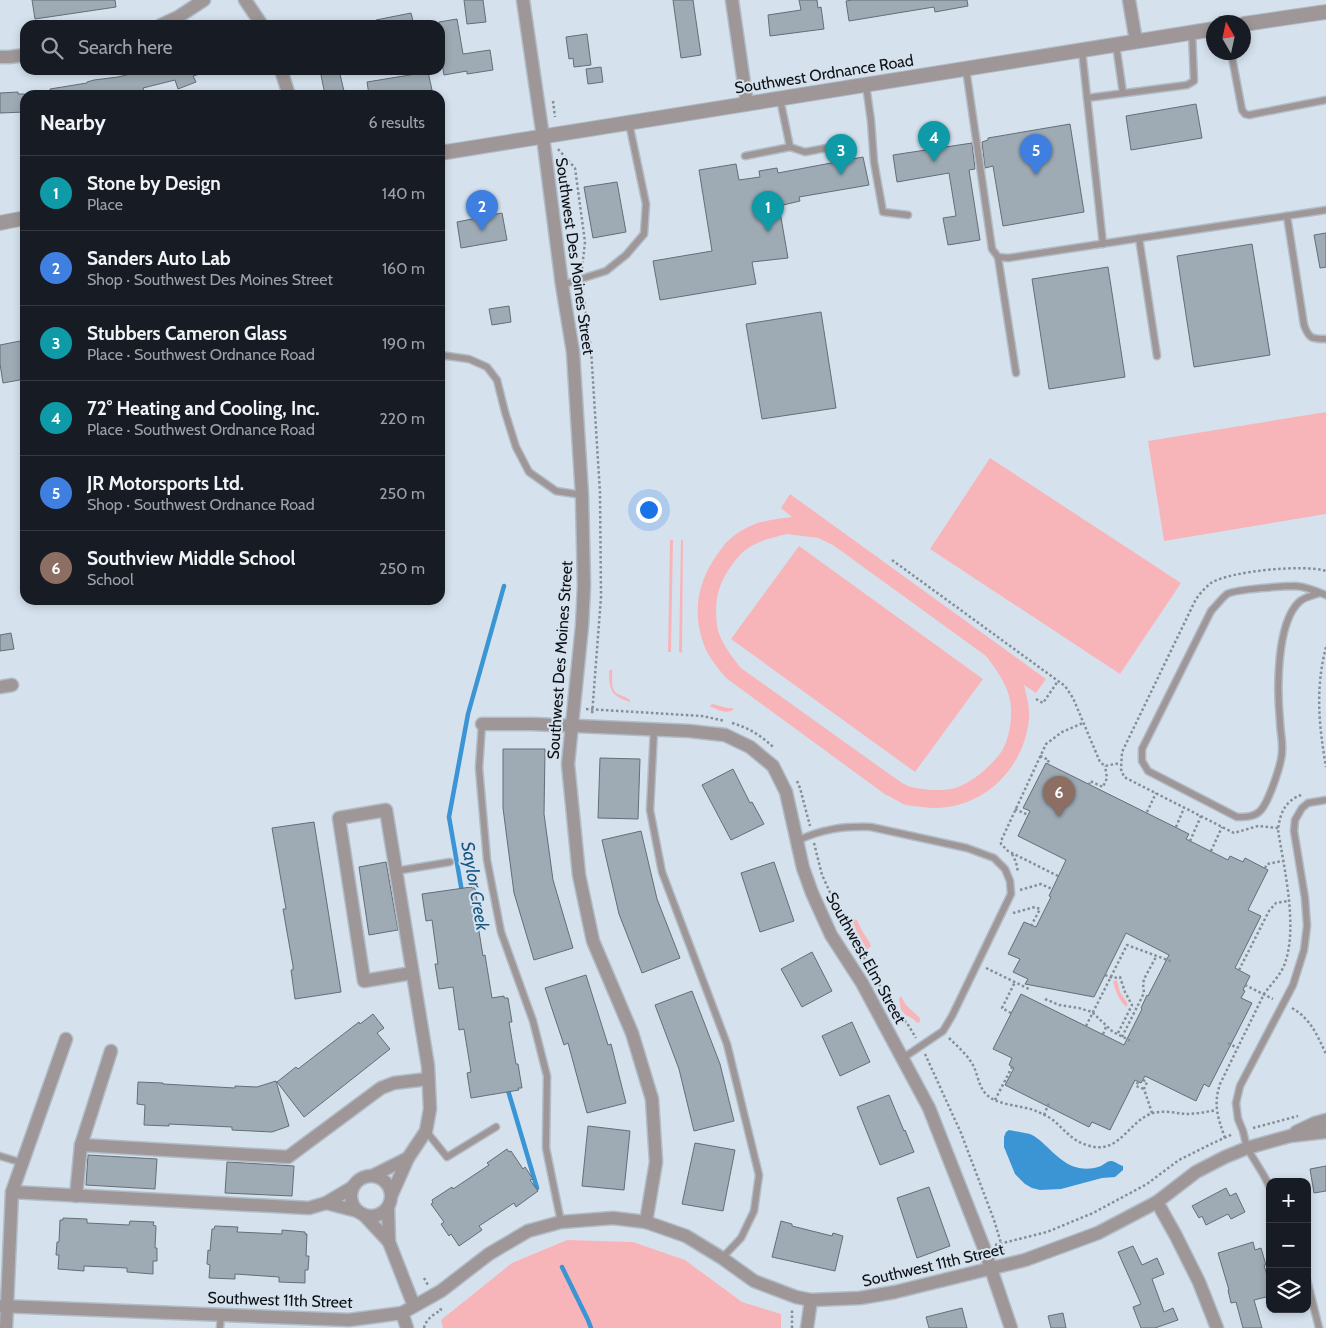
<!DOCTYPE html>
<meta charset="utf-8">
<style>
body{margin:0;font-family:Cabin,sans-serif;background:#20242c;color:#f1f3f6}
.controls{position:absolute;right:15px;bottom:15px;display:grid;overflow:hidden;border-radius:10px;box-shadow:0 2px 8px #0003}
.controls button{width:45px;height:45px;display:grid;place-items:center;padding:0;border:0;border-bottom:1px solid #363941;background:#171b24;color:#f1f3f6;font:25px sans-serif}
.compass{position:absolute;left:1206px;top:15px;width:45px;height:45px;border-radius:50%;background:#171b24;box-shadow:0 2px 8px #0003;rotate:351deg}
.you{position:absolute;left:648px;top:509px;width:18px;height:18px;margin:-12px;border:4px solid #fff;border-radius:50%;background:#1a73e8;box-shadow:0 0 0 8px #1a73e833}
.badge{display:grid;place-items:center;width:32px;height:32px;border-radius:50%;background:#c93952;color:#fff;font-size:16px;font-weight:700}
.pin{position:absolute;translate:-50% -41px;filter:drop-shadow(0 1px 2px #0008)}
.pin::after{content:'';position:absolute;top:26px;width:18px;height:15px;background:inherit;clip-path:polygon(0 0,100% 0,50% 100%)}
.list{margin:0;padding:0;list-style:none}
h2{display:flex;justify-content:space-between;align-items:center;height:65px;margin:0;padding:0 20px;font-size:21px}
h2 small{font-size:16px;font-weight:400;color:#9ea1a6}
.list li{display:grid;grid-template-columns:32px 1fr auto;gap:15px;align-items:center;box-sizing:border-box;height:75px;padding:0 20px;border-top:1px solid #363941}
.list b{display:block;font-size:19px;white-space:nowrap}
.list p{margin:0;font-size:16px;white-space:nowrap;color:#9ea1a6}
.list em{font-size:16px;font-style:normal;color:#9ea1a6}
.icon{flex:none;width:28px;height:28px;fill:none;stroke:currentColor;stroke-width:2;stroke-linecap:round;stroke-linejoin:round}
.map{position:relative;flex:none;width:1326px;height:1328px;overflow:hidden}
.search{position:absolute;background:#171b24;box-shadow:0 2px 8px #0003;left:20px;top:20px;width:425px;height:55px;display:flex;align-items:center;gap:12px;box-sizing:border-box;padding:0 18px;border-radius:15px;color:#9ea1a6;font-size:19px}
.panel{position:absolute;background:#171b24;box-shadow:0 2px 8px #0003;left:20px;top:90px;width:425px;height:515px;border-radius:15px}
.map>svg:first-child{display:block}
.green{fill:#f8b5b9;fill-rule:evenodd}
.water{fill:#3b94d4}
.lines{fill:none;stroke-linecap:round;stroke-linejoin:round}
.stream{stroke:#3b94d4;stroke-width:4.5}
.building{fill:#9eabb5;stroke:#626e78}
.service-casing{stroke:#b1bcc7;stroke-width:9}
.minor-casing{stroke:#b1bcc7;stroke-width:15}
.tertiary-casing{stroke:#b1bcc7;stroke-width:16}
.path{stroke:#848e96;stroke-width:2.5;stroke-dasharray:2.5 2.5;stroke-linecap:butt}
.service{stroke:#9e9697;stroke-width:6}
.minor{stroke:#9e9697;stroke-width:12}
.tertiary{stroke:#9e9697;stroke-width:14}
.labels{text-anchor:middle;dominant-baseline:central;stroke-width:4;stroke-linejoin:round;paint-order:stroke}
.street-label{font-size:16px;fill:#0d1115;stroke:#d5e2ee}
.water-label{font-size:18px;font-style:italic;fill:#165681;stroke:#d5e2ee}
</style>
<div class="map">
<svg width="1326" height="1328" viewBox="0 0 1326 1328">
<rect width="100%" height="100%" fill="#d5e2ee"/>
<g class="green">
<polygon points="1326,412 1326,514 1164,541 1148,441"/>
<polygon points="990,458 1181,583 1120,674 930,549"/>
<path d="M790 494 1046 679 1036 693 1024 685C1027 697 1030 708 1029 719 1024 772 977 815 922 807 916 806 909 806 903 804 897 801 892 797 886 795L726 678C716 666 706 654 702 639 692 607 700 577 719 552 722 548 725 543 729 540 734 535 742 530 748 527 762 520 777 519 792 517L781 508ZM787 534 818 538 833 545 986 656C995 668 1005 681 1009 696 1013 711 1011 730 1005 745 998 761 974 781 958 787 946 792 920 790 908 786 903 784 897 779 892 776L741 668C733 658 725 648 720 636 715 625 715 601 719 590 722 578 734 560 744 551 756 541 772 538 787 534Z"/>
<polygon points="670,540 673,540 671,652 668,652"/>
<polygon points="681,540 683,540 682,653 679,652"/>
<polygon points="799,546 983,679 915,772 731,639"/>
<path d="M612 669C613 676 610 687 616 693 620 696 626 696 630 700V702C611 696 609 690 609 671L610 670Z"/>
<path d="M713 704 727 708H733V710C726 714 718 710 711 707L710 705Z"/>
<path d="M853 919 857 920C859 924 860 927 862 931 865 936 869 940 871 946L868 949 866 948C862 939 854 930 853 919Z"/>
<path d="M1117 980 1120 992 1128 1004 1126 1007C1119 1000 1115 991 1113 981Z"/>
<path d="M901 996 906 1005 920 1018V1022L917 1023C912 1016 906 1017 903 1012 900 1010 900 1003 899 999Z"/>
<polygon points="567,1240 633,1242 685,1260 742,1302 781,1314 781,1328 443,1328 441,1320 512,1263"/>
</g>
<path class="water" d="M1009 1130 1030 1134 1034 1136C1049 1146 1060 1164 1079 1168 1085 1169 1092 1169 1098 1167 1103 1166 1107 1160 1112 1161 1116 1162 1119 1165 1123 1166V1170L1115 1177 1102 1178 1061 1189 1040 1190 1032 1188 1025 1184 1015 1174 1004 1147V1137L1006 1132Z"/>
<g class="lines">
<g class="stream">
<polyline points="462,892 449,817 468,714 504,586"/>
<polyline points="507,1087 537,1188"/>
<polyline points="562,1267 588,1320 591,1328"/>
</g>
</g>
<g class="building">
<polygon points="32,0 115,0 116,7 35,19"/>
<polygon points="464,0 483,0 486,22 467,24"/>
<polygon points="673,0 693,0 701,55 681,58"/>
<polygon points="799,0 817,0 818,8 821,7 824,29 770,36 768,15 801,10"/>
<polygon points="852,0 967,0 968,6 935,12 934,7 849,21 846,1"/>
<polygon points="411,13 414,25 377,25 376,20"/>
<polygon points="457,19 463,54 490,50 493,70 467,74 467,71 444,75 440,50 440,43 442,42 439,22"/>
<polygon points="587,34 591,65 574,67 573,58 569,59 566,37"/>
<polygon points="601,67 603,82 588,84 586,69"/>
<polygon points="147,70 199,70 200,74 193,76 196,82 178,89 175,80 143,88 145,95 51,95 50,89 87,83 87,82 94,80 118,77"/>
<polygon points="320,70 339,70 344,91 325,95"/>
<polygon points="428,72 432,90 402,95 369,95 367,82"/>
<polygon points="18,92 18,94 25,94 25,112 0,113 0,93"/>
<polygon points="1196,104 1202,138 1131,150 1126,116"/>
<polygon points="1070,124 1084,212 1003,226 993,166 985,168 982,142 988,140 988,138"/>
<polygon points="972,143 975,169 969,170 980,240 948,245 943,218 956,216 949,173 897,182 893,155"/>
<polygon points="863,157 869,185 799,197 800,201 779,206 788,258 752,262 756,284 660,300 653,261 712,251 699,170 736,164 739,180 760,177 759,171 777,168 778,173"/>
<polygon points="617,182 626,232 593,238 584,187"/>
<polygon points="502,213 507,240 461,248 457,222"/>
<polygon points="1326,233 1326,267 1320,268 1314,235"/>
<polygon points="1252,244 1270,355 1194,367 1177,256"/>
<polygon points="1108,267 1125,377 1049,389 1032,279"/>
<polygon points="509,306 511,322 492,325 489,309"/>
<polygon points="821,312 836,408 762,419 746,324"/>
<polygon points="25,340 25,379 3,383 0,364 0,345"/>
<polygon points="11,633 14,649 0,651 0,635"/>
<polygon points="503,749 545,749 544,814 553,880 573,948 534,960 514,893 503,808"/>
<polygon points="600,758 640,759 638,819 598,818"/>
<polygon points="1046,763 1189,834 1186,839 1228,860 1230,856 1243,862 1245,858 1268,870 1248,910 1261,916 1235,968 1250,976 1243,990 1245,991 1241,998 1252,1003 1209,1087 1204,1084 1196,1101 1145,1076 1141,1083 1135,1080 1110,1130 1092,1122 1089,1127 1005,1085 1014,1068 1009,1065 1012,1058 993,1049 1021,994 1124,1045 1142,1009 1141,1008 1147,995 1148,996 1169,955 1126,933 1094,997 1025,984 1028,979 1013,972 1020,959 1008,954 1024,922 1036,927 1051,897 1049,896 1066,860 1018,836 1030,811 1023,808"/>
<polygon points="733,769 750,803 752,802 764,824 731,840 702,785"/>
<polygon points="314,822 341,992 295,999 291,970 293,970 293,966 283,909 286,909 272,828"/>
<polygon points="641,831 657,899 680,958 642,973 619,914 602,840"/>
<polygon points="386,862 398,930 369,935 359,867"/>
<polygon points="774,862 794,921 760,932 741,873"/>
<polygon points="471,887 472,888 475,888 479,913 476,913 483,956 485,955 492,998 504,996 504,998 508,998 512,1022 509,1022 516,1064 518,1064 522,1088 518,1088 519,1090 471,1098 467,1073 471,1072 464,1029 459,1030 453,987 439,989 435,964 438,964 432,920 426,921 422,894"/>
<polygon points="812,952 832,991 802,1007 781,969"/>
<polygon points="586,975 608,1045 611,1044 626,1103 587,1113 568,1043 564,1045 545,988"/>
<polygon points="692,991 720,1064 734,1121 694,1131 679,1069 655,1005"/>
<polygon points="373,1014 384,1028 377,1033 390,1049 304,1117 277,1082 296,1067 298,1069 359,1022 360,1024"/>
<polygon points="852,1022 870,1062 840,1076 822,1036"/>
<polygon points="276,1081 289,1126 272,1132 232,1130 232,1127 169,1124 169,1126 144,1125 145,1105 137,1104 138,1082 163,1083 163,1084 235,1088 235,1086 257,1087"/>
<polygon points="889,1095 904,1131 905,1130 914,1152 880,1165 857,1107"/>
<polygon points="588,1126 630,1131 624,1190 582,1186"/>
<polygon points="695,1143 735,1150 723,1211 682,1204"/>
<polygon points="507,1149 509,1152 511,1151 523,1169 525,1167 533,1179 530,1180 538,1191 516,1207 514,1203 479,1226 482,1230 459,1246 451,1234 449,1236 441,1224 444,1222 431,1204 433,1203 432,1200 452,1187 453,1189 489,1165 487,1163"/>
<polygon points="88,1155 157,1159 155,1189 86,1185"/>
<polygon points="227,1162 294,1166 292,1196 225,1193"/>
<polygon points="1326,1166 1326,1191 1314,1193 1310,1169"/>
<polygon points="929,1187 950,1246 917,1258 897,1198"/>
<polygon points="1226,1188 1230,1196 1236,1193 1245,1212 1231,1219 1228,1214 1206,1225 1202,1216 1199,1218 1192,1206"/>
<polygon points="63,1218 87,1219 87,1223 129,1225 130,1221 154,1222 153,1225 156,1226 155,1248 157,1248 157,1261 153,1261 153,1274 127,1272 127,1268 84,1266 84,1271 58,1269 59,1255 56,1255 57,1242 59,1242 60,1220 63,1220"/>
<polygon points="781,1221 792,1224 792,1226 832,1236 833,1233 843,1236 835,1271 772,1257"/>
<polygon points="215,1226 238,1227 237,1232 282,1234 282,1230 305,1232 305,1234 307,1234 306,1256 309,1256 308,1270 305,1270 305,1283 279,1282 279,1277 235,1274 235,1279 209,1278 210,1265 207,1264 208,1250 210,1251 212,1229 214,1229"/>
<polygon points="1253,1242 1255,1250 1261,1248 1266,1265 1264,1265 1270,1286 1270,1296 1254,1300 1262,1328 1243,1328 1236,1302 1231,1303 1228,1290 1229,1290 1218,1253"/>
<polygon points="1133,1246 1142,1265 1157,1258 1164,1274 1152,1279 1164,1312 1173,1308 1178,1320 1155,1328 1141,1328 1133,1307 1141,1304 1118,1252"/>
<polygon points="962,1308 967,1328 929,1328 926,1317"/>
<polygon points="1063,1313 1066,1328 1051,1328 1048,1316"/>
</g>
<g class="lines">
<defs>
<g id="service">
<polyline points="1116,45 1123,93"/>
<polyline points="1082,51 1103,244"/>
<polyline points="1231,52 1242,110 1245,114 1249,115 1326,100"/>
<polyline points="966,69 992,249 998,257 1008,258 1326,210"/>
<polyline points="866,85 871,121 874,162 883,212 908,215"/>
<polyline points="1087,98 1187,85 1194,81 1192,32"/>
<polyline points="780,99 790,147 805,152 837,146"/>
<polyline points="745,156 790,147"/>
<path d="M1287 216 1304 325C1309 339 1312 339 1326 339"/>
<polyline points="1139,238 1157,356"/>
<polyline points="998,257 1016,373"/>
<polyline points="562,285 606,271 626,255 644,234 646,204 629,123"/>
<polyline points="440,355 469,359 487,367 497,380 505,412 516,447 529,472 556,491 582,495"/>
<path d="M1320 593C1314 595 1304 597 1299 602 1276 624 1277 691 1280 721 1280 731 1283 741 1282 751 1282 763 1268 805 1259 812 1253 817 1245 817 1237 817L1148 771 1142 761V749L1211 611C1216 606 1222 598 1227 594 1237 589 1284 586 1296 586 1307 587 1316 591 1326 595"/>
<polyline points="482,724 479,768 487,860 501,932 533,1021 547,1076 546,1148 561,1222"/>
<polyline points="654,730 650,810 662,872 727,1044 759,1175 754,1211 741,1238 722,1258"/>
<path d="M797 841C821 829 844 826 871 827L967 848 994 858 1005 869 1010 881 1011 894 952 1016 943 1031 903 1058"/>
<polyline points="396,871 450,862"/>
<polyline points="426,1131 447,1157 496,1127"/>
<polyline points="0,1156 23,1163"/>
<polyline points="1270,1187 1263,1174 1247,1148 1243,1131 1238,1119 1236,1103 1240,1086 1293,985 1304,950 1307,926 1305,898 1294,831 1295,820 1302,808 1308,803 1326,800"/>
<polyline points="1307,1280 1319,1328"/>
<polyline points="220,1328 221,1315"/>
</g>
<g id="minor">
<polyline points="245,0 262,25"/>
<polyline points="523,0 543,137 562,285 573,352 582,495 584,586 582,626 568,764 579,875 593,941 632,1033 652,1099 656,1162 646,1222"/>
<polyline points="732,0 747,104"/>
<polyline points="1129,0 1136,41"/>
<polyline points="161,25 178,17 204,0"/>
<polyline points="0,57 9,57 25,55"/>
<polyline points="281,70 289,95"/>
<polyline points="0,687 12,685"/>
<polyline points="482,724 532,724 689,731 725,735 750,747 773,766 786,792 803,868 812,893 831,935 862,983 929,1108 984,1248 1011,1328"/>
<polyline points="1296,1132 1315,1123 1326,1120"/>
<polyline points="81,1145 288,1157 381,1088 394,1083 428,1079"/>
<polyline points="374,1175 408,1158"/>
<circle cx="371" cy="1196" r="20"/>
<polyline points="12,1192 66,1039"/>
<polyline points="392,1194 408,1158 426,1131 430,1109 428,1066 386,810 339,818 364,981 412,973"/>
<polyline points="76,1196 81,1145 111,1051"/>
<polyline points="1157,1202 1176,1236 1199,1282 1217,1328"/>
<polyline points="326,1203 357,1211"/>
<polyline points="388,1208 389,1242 414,1306"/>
<polyline points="363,1214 389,1242"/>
<polyline points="0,1306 349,1320 402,1313 441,1291 489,1254 528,1231 561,1222 613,1218 646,1222 686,1236 722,1258 754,1281 796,1297 811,1300 860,1298 895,1292 1025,1260 1098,1233 1157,1202 1196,1172 1225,1157 1247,1148 1290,1136 1326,1132"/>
<polyline points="402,1313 407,1328"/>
<polyline points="6,1328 12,1192 309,1208 326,1203 353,1187"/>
<polyline points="807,1328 811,1300"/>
</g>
<g id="tertiary">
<polyline points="1244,24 1326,12"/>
<polyline points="440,153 1214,29"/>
<polyline points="0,223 25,218"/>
</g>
</defs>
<use href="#service" class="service-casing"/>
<use href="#minor" class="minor-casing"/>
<use href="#tertiary" class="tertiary-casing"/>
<g class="path">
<polyline points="553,101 555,117"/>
<polyline points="558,149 575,168 585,242 582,269"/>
<polyline points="582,287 591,349 600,493 601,597 592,715"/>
<polyline points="892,560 1065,686 1073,698 1100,762 1105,766 1120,763"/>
<path d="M1326 647C1315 689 1319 726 1326 767"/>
<polyline points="1036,699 1043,703 1058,681"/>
<polyline points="586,709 702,716 725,721"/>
<path d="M732 723C749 728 762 736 774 748"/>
<polyline points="1040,756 1049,760 1047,764"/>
<polyline points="797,781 800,788 810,826"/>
<polyline points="1089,785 1090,781 1103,787 1107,778 1105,766"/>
<polyline points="1015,809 1028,815"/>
<polyline points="1147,812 1156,793"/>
<polyline points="1176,827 1184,808"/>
<path d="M1278 828 1258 826 1234 833 1124 777 1121 769 1122 752 1195 601C1199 594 1205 588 1211 583 1230 571 1304 564 1326 571"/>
<polyline points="1190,841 1201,816"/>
<polyline points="814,843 822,875 841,916 872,972"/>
<polyline points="1211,851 1222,827"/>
<polyline points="1012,854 1016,862 1018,872"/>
<polyline points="1265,868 1267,864 1283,861"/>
<polyline points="1058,876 1008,851 1001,844 1001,841 1046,744 1062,732 1083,723"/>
<polyline points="1020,890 1041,884 1052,889"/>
<polyline points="1013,913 1035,907 1040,909 1030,928"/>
<polyline points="986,968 1031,990"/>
<polyline points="1239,970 1269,911 1276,903 1288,901"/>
<polyline points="1105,975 1113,978 1120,977 1125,992 1132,1005 1117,1035"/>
<polyline points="879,984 894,1011 907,1023 916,1038"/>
<polyline points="1245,985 1273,999"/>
<polyline points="1045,999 1059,1005 1079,1008 1092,1012 1113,1032 1133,1042"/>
<path d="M1292 1008C1311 1019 1317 1035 1326 1054"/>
<polyline points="1011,1013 1002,1008 1015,982"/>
<polyline points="1086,1026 1127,945 1173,962"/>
<polyline points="1103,1034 1106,1027"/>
<polyline points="1122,1037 1144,993 1143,984 1144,979 1156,957"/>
<path d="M949 1038C958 1047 968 1055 974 1067 978 1076 979 1087 986 1094 997 1106 1022 1105 1036 1111 1042 1114 1048 1116 1053 1120 1064 1129 1072 1141 1087 1145 1117 1156 1127 1125 1148 1115 1160 1109 1174 1113 1186 1114 1196 1114 1206 1112 1216 1110"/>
<polyline points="1228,1043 1237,1048"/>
<polyline points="925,1054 961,1133 994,1220 1004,1253"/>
<polyline points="1143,1080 1147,1082 1144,1089 1152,1113"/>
<polyline points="1138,1082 1136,1086 1144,1089"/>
<polyline points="995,1100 1012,1067"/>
<polyline points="1044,1115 1049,1103"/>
<polyline points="1253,1128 1298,1116"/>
<path d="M1225 1138C1218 1118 1213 1105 1220 1084L1264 994C1271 984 1281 975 1285 963 1298 926 1284 868 1278 830 1280 813 1285 801 1301 795"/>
<polyline points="995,1245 1047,1232 1093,1213 1147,1184 1179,1160 1213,1143 1233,1134"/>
<polyline points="424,1278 428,1285"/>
<path d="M424 1328C426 1319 434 1314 441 1310L439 1306"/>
<polyline points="792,1328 792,1310"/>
</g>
<use href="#service" class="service"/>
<use href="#minor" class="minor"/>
<use href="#tertiary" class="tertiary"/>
</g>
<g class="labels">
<g class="street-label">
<text transform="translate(824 74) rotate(-9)">Southwest Ordnance Road</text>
<text transform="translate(575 256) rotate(82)">Southwest Des Moines Street</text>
<text transform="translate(560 660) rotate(-86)">Southwest Des Moines Street</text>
<text transform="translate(866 958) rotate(61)">Southwest Elm Street</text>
<text transform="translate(933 1265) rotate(-13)">Southwest 11th Street</text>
<text transform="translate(280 1300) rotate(2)">Southwest 11th Street</text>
</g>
<g class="water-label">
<text transform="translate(475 886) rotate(80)">Saylor Creek</text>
</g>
</g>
</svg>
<div class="controls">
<button>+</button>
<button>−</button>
<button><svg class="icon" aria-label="layers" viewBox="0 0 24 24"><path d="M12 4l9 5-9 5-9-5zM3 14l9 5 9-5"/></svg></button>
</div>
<svg class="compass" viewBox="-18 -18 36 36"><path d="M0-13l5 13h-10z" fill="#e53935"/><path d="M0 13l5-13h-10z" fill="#9ea1a6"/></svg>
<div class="you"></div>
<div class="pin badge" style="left:768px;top:232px;background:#0f9aa8">1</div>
<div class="pin badge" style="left:482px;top:231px;background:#3f7fe0">2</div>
<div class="pin badge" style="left:841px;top:175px;background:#0f9aa8">3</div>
<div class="pin badge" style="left:934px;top:162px;background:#0f9aa8">4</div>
<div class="pin badge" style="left:1036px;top:175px;background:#3f7fe0">5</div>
<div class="pin badge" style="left:1059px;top:817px;background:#8d6e63">6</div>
<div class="search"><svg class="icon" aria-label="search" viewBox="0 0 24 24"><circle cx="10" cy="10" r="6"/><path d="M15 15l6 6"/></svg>Search here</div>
<section class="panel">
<h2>Nearby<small>6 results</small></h2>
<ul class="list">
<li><span class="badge" style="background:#0f9aa8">1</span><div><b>Stone by Design</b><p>Place</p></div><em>140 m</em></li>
<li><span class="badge" style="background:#3f7fe0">2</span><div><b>Sanders Auto Lab</b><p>Shop · Southwest Des Moines Street</p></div><em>160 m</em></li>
<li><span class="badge" style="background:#0f9aa8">3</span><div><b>Stubbers Cameron Glass</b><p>Place · Southwest Ordnance Road</p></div><em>190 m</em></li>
<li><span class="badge" style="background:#0f9aa8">4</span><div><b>72° Heating and Cooling, Inc.</b><p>Place · Southwest Ordnance Road</p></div><em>220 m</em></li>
<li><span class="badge" style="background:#3f7fe0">5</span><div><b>JR Motorsports Ltd.</b><p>Shop · Southwest Ordnance Road</p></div><em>250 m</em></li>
<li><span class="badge" style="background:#8d6e63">6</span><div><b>Southview Middle School</b><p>School</p></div><em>250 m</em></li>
</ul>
</section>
</div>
